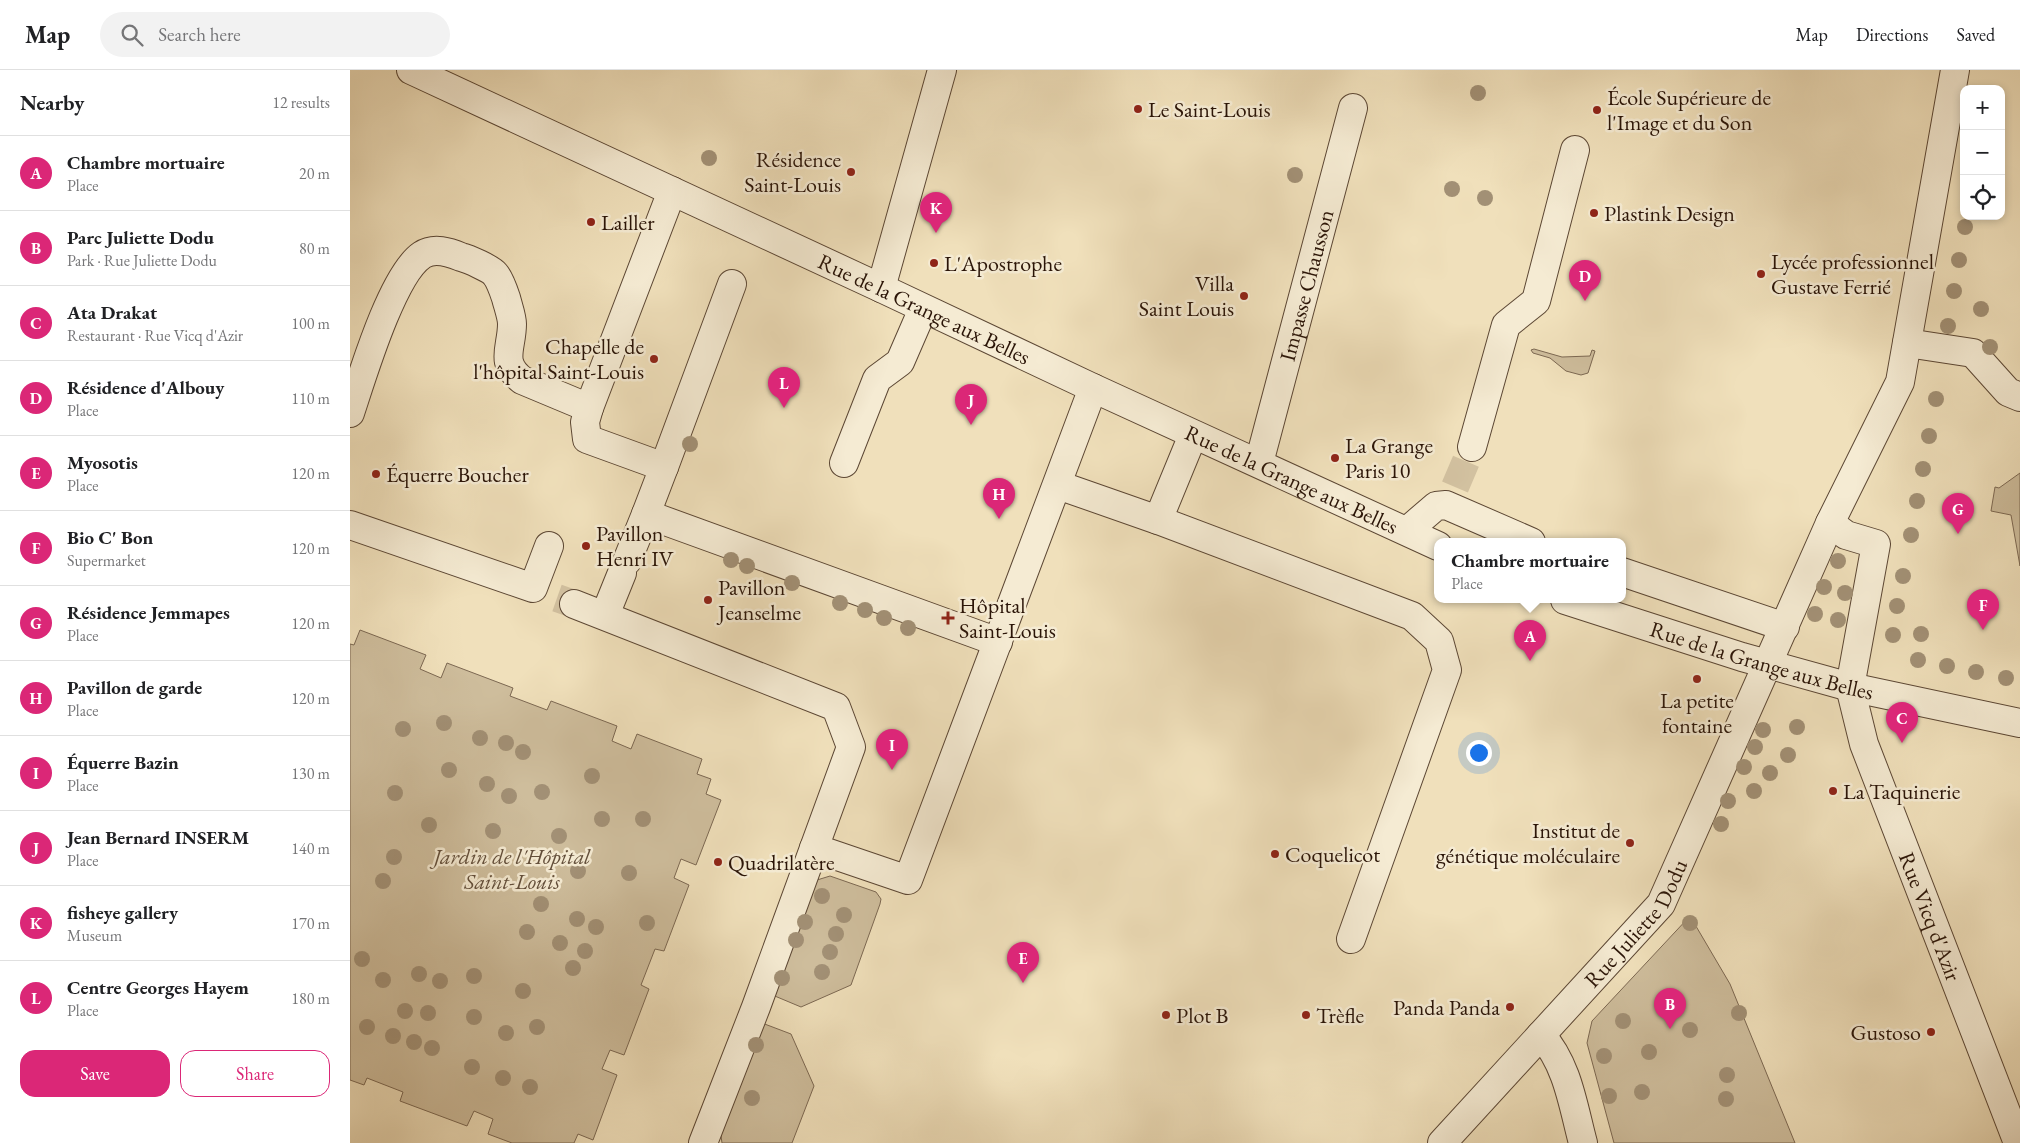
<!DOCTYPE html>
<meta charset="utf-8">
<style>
body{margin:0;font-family:"EB Garamond",serif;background:#f2f2f2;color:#202124}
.controls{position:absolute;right:15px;top:15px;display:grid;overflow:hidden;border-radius:10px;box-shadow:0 2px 8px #0003}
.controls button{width:45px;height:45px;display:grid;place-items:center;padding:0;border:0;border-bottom:1px solid #e0e0e0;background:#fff;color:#202124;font:25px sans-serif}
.you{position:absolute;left:1128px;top:682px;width:18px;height:18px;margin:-12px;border:4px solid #fff;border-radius:50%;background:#1a73e8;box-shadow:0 0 0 8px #1a73e833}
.badge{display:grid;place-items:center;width:32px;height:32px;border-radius:50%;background:#db2777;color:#fff;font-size:16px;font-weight:700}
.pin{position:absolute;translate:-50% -41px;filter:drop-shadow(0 1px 2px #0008)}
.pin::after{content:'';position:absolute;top:26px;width:18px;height:15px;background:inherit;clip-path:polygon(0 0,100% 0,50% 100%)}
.popup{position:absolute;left:1084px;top:468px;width:192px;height:65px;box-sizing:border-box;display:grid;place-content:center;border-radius:10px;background:#fff;filter:drop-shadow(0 1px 4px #0005);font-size:16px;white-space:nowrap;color:#757577}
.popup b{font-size:19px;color:#202124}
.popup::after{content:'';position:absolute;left:50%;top:100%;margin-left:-10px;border:10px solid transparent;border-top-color:#fff}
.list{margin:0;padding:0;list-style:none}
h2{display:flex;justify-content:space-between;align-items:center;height:65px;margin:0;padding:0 20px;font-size:21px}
h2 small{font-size:16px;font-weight:400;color:#757577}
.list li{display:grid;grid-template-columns:32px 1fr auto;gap:15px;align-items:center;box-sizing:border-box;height:75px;padding:0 20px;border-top:1px solid #e0e0e0}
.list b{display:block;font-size:19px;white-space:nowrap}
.list p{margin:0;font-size:16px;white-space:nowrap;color:#757577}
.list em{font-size:16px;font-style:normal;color:#757577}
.actions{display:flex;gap:10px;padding:15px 20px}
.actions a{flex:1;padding:11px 0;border:1px solid #db2777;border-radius:15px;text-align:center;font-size:18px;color:#db2777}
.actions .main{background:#db2777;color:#fff}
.icon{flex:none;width:28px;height:28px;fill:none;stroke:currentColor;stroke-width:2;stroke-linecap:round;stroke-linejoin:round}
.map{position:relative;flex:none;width:1670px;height:1073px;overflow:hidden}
header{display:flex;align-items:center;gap:30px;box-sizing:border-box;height:70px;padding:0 25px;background:#fff;border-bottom:1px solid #e0e0e0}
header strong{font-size:24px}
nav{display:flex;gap:28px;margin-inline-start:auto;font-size:18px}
.search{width:350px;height:45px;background:#f2f2f2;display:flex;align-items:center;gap:12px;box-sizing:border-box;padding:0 18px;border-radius:28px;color:#757577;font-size:19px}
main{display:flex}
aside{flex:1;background:#fff}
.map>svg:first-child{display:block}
.green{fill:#cebd9c;stroke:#7c6852}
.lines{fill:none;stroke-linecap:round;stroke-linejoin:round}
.minor-tunnel{stroke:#d2c1a0;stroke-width:28;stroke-dasharray:28 14;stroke-linecap:butt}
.minor-casing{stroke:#5c4734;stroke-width:30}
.minor{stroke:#f5ebd3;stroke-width:28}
.tree{fill:#a29075}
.poi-dot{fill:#8f2418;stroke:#f5ebd3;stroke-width:2}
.labels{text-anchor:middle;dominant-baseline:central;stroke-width:5;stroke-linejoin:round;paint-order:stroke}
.poi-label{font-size:22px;fill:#2a1407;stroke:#f5ebd3;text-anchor:start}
.street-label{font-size:22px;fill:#2a1407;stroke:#f5ebd3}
.park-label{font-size:22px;font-style:italic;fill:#634f3b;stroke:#f5ebd3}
</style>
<header>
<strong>Map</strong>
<div class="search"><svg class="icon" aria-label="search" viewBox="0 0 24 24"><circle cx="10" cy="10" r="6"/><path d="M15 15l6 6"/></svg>Search here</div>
<nav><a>Map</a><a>Directions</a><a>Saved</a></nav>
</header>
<main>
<aside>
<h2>Nearby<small>12 results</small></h2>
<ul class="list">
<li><span class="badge">A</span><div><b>Chambre mortuaire</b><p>Place</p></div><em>20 m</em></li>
<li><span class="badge">B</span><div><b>Parc Juliette Dodu</b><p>Park · Rue Juliette Dodu</p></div><em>80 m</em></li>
<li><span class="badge">C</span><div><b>Ata Drakat</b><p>Restaurant · Rue Vicq d'Azir</p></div><em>100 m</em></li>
<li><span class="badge">D</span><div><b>Résidence d'Albouy</b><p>Place</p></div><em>110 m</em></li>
<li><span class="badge">E</span><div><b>Myosotis</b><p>Place</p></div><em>120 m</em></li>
<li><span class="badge">F</span><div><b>Bio C' Bon</b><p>Supermarket</p></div><em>120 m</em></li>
<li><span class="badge">G</span><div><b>Résidence Jemmapes</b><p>Place</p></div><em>120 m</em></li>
<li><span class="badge">H</span><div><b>Pavillon de garde</b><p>Place</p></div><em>120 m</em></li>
<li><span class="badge">I</span><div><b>Équerre Bazin</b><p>Place</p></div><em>130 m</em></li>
<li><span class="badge">J</span><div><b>Jean Bernard INSERM</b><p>Place</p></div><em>140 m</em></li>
<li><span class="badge">K</span><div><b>fisheye gallery</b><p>Museum</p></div><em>170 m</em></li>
<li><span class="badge">L</span><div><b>Centre Georges Hayem</b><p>Place</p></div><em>180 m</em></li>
</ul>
<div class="actions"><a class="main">Save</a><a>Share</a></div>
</aside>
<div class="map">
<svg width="1670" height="1073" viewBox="0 0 1670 1073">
<rect width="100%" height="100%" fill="#f0e0bb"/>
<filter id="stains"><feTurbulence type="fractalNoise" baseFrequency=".004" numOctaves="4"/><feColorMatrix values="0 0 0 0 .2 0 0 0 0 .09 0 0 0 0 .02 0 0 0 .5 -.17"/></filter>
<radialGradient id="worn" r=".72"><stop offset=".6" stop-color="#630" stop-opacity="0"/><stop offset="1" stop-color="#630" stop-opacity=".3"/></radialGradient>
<g class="green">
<polygon points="1184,279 1212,287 1240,286 1242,280 1245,281 1238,303 1231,305 1216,301 1200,288 1183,283 1181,280"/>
<polygon points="1670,403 1670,496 1661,445 1641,441 1645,417 1649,418"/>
<polygon points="10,560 76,585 70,599 91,608 97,593 163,618 160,626 197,640 201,631 267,656 262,671 281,679 287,664 352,689 347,704 361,709 356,724 371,730 346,795 331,789 324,808 339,815 314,881 305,879 291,915 299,919 274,985 260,980 252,999 267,1005 243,1070 228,1064 224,1073 162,1073 138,1064 143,1049 124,1041 117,1056 50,1031 53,1022 17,1008 14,1015 0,1010 0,574 4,575"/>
<polygon points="480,806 526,822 531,829 530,834 501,915 451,937 420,924 467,810"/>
<polygon points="1340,846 1380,914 1445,1073 1264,1073 1237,973 1242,951"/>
<polygon points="412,953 441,964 464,1016 442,1073 372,1073 370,1059"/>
</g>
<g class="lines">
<g class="minor-tunnel">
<polyline points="1105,417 1122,377"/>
<polyline points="207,528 224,534"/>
</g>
<defs>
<g id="minor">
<path id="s1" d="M61 0 531 218 743 318 1088 476"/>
<polyline points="322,121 239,338 235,352 237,369 314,397 296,444 648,572"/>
<polyline points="531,218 592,0"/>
<polyline points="1557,273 1623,283 1658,322 1670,327"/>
<path d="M0 343C12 307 42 205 72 185 84 177 99 182 111 187 119 189 141 199 145 204 150 210 154 222 156 228 158 236 162 247 162 254 162 278 149 292 172 310L239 338"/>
<polyline points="843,365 808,450 1062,546 1089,571 1097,600 1001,869"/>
<polyline points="1122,377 1156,255 1186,231 1225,80"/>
<polyline points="494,393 527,309 550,292 573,239"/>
<path id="s2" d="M909 393 1003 38"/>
<polyline points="314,397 382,214"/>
<polyline points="708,415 808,450"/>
<path id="s3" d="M1480 453 1496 465 1526 474 1500 617 1514 674 1668 1073"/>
<polyline points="0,455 183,518 199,476"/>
<polyline points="1057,461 1086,436 1096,435 1181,472"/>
<polyline points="277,491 296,444"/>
<polyline points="1272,502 1435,557"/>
<path id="s4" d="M1215 530 1392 587 1500 617 1670 653"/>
<polyline points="224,534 486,637 501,677 406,937 353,1073"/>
<polyline points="255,545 272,503"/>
<polyline points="464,778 558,810 743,318"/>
<path d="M1191 965C1218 995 1223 1036 1233 1073"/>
<path id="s5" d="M1092 1073 1311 834 1480 453 1550 312 1605 0"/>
</g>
</defs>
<use href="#minor" class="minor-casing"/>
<use href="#minor" class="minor"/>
</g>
<g class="tree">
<circle cx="1128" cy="23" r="8"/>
<circle cx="359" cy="88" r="8"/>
<circle cx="945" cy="105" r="8"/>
<circle cx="1102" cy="119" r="8"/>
<circle cx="1135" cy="128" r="8"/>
<circle cx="1615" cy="157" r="8"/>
<circle cx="1609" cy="190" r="8"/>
<circle cx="1604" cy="221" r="8"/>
<circle cx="1631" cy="239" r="8"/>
<circle cx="1598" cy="256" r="8"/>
<circle cx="1640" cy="277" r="8"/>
<circle cx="1586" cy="329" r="8"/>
<circle cx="1579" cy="366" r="8"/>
<circle cx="340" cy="374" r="8"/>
<circle cx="1573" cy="399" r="8"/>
<circle cx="1567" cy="431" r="8"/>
<circle cx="1561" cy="465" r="8"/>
<circle cx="381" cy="490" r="8"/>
<circle cx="1488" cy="491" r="8"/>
<circle cx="397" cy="496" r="8"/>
<circle cx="1553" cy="506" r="8"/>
<circle cx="442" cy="513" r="8"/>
<circle cx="1474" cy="517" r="8"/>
<circle cx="1495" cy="523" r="8"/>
<circle cx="490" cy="533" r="8"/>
<circle cx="1547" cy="536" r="8"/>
<circle cx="515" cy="540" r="8"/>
<circle cx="1465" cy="544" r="8"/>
<circle cx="534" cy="548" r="8"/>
<circle cx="1488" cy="550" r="8"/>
<circle cx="558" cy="558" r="8"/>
<circle cx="1571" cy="564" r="8"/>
<circle cx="1543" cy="565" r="8"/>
<circle cx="1568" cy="590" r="8"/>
<circle cx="1597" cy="596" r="8"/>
<circle cx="1626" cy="602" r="8"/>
<circle cx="1656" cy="608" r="8"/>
<circle cx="94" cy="653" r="8"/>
<circle cx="1447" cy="657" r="8"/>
<circle cx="53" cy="659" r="8"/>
<circle cx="1413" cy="660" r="8"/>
<circle cx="130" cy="668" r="8"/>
<circle cx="156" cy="673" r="8"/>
<circle cx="1405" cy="677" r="8"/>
<circle cx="173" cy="682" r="8"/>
<circle cx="1438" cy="685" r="8"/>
<circle cx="1394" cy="697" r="8"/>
<circle cx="99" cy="700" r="8"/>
<circle cx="1420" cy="703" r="8"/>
<circle cx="242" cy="706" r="8"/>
<circle cx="137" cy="714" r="8"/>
<circle cx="1404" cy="721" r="8"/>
<circle cx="192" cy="722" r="8"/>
<circle cx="45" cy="723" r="8"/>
<circle cx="159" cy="726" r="8"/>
<circle cx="1378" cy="731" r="8"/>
<circle cx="252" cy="749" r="8"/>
<circle cx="293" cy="749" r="8"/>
<circle cx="1371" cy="754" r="8"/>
<circle cx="79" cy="755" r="8"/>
<circle cx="143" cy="761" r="8"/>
<circle cx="209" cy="766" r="8"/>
<circle cx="44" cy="787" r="8"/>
<circle cx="228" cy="801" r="8"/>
<circle cx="279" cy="803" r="8"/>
<circle cx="33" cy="811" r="8"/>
<circle cx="472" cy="826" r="8"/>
<circle cx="191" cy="834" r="8"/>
<circle cx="494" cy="845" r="8"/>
<circle cx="227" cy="849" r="8"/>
<circle cx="455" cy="852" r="8"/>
<circle cx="297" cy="853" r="8"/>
<circle cx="1340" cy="853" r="8"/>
<circle cx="246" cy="857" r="8"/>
<circle cx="177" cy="862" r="8"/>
<circle cx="486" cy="864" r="8"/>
<circle cx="446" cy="870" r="8"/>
<circle cx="210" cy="873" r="8"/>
<circle cx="235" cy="881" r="8"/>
<circle cx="480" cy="882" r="8"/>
<circle cx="12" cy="889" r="8"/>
<circle cx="223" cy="898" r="8"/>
<circle cx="472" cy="902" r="8"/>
<circle cx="69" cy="904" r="8"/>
<circle cx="124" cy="906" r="8"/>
<circle cx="432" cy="908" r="8"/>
<circle cx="33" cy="910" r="8"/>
<circle cx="90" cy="911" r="8"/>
<circle cx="173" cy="921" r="8"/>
<circle cx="55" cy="941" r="8"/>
<circle cx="78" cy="943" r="8"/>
<circle cx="1389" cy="943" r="8"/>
<circle cx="124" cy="947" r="8"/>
<circle cx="1273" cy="951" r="8"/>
<circle cx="17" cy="957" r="8"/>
<circle cx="187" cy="957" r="8"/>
<circle cx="1340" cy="960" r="8"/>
<circle cx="156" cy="963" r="8"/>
<circle cx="43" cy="966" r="8"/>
<circle cx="64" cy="972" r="8"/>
<circle cx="406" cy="975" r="8"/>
<circle cx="82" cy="978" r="8"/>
<circle cx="1299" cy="982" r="8"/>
<circle cx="1254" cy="986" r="8"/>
<circle cx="122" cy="997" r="8"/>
<circle cx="1377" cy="1005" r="8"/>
<circle cx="153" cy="1008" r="8"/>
<circle cx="180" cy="1017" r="8"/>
<circle cx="1292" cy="1022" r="8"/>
<circle cx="1259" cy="1026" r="8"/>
<circle cx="402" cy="1028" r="8"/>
<circle cx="1376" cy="1029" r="8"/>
</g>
<g class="poi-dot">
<circle cx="788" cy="39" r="5"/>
<circle cx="1247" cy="40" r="5"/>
<circle cx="501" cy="102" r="5"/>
<circle cx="1244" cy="143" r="5"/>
<circle cx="241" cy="152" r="5"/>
<circle cx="584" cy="193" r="5"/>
<circle cx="1411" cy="204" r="5"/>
<circle cx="894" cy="226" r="5"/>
<circle cx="304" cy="289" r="5"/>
<circle cx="985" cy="388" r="5"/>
<circle cx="26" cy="404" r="5"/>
<circle cx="236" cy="476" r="5"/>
<circle cx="358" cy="530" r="5"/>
<path d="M595.5 540.5h5v5h5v5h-5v5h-5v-5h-5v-5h5z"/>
<circle cx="1347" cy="609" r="5"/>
<circle cx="1483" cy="721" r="5"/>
<circle cx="1280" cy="773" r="5"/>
<circle cx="925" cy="784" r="5"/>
<circle cx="368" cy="792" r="5"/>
<circle cx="1160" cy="937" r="5"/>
<circle cx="816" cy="945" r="5"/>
<circle cx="956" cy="945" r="5"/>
<circle cx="1581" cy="962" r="5"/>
</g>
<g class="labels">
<g class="poi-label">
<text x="1257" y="27">École Supérieure de<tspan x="1257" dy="25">l'Image et du Son</tspan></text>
<text x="798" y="39">Le Saint-Louis</text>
<text x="491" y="89" text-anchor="end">Résidence<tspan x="491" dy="25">Saint-Louis</tspan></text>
<text x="1254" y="143">Plastink Design</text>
<text x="251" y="152">Lailler</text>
<text x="1421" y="191">Lycée professionnel<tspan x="1421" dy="25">Gustave Ferrié</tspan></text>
<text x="594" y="193">L'Apostrophe</text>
<text x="884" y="213" text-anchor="end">Villa<tspan x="884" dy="25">Saint Louis</tspan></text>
<text x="294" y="276" text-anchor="end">Chapelle de<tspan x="294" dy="25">l'hôpital Saint-Louis</tspan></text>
<text x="995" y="375">La Grange<tspan x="995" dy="25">Paris 10</tspan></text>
<text x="36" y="404">Équerre Boucher</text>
<text x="246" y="463">Pavillon<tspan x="246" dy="25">Henri IV</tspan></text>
<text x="368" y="517">Pavillon<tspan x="368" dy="25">Jeanselme</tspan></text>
<text x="609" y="535">Hôpital<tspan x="609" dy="25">Saint-Louis</tspan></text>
<text x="1347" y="630" text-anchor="middle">La petite<tspan x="1347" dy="25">fontaine</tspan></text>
<text x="1493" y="721">La Taquinerie</text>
<text x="1270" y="760" text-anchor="end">Institut de<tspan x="1270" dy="25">génétique moléculaire</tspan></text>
<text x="935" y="784">Coquelicot</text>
<text x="378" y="792">Quadrilatère</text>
<text x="1150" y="937" text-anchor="end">Panda Panda</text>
<text x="826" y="945">Plot B</text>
<text x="966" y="945">Trèfle</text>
<text x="1571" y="962" text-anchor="end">Gustoso</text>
</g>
<g class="street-label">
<text stroke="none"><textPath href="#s2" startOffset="184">Impasse Chausson</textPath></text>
<text stroke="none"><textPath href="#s1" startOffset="566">Rue de la Grange aux Belles</textPath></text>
<text stroke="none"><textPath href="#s1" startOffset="971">Rue de la Grange aux Belles</textPath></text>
<text stroke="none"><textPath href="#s4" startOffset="206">Rue de la Grange aux Belles</textPath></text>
<text stroke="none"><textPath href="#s3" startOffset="440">Rue Vicq d'Azir</textPath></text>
<text stroke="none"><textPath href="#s5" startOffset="294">Rue Juliette Dodu</textPath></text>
</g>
<g class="park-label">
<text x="162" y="786">Jardin de l'Hôpital<tspan x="162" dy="25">Saint-Louis</tspan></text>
</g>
</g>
<rect width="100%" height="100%" filter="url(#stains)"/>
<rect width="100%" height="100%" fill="url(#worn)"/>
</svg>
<div class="controls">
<button>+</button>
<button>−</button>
<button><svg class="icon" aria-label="locate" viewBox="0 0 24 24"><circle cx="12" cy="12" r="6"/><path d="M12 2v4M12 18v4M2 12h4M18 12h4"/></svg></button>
</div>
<div class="you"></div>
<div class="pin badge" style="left:1180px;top:591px">A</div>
<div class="popup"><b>Chambre mortuaire</b>Place</div>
<div class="pin badge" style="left:1320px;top:959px">B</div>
<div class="pin badge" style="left:1552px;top:673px">C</div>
<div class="pin badge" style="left:1235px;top:231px">D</div>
<div class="pin badge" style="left:673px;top:913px">E</div>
<div class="pin badge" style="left:1633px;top:560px">F</div>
<div class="pin badge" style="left:1608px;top:464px">G</div>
<div class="pin badge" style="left:649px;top:449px">H</div>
<div class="pin badge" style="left:542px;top:700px">I</div>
<div class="pin badge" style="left:621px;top:355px">J</div>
<div class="pin badge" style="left:586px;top:163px">K</div>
<div class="pin badge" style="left:434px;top:338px">L</div>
</div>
</main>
